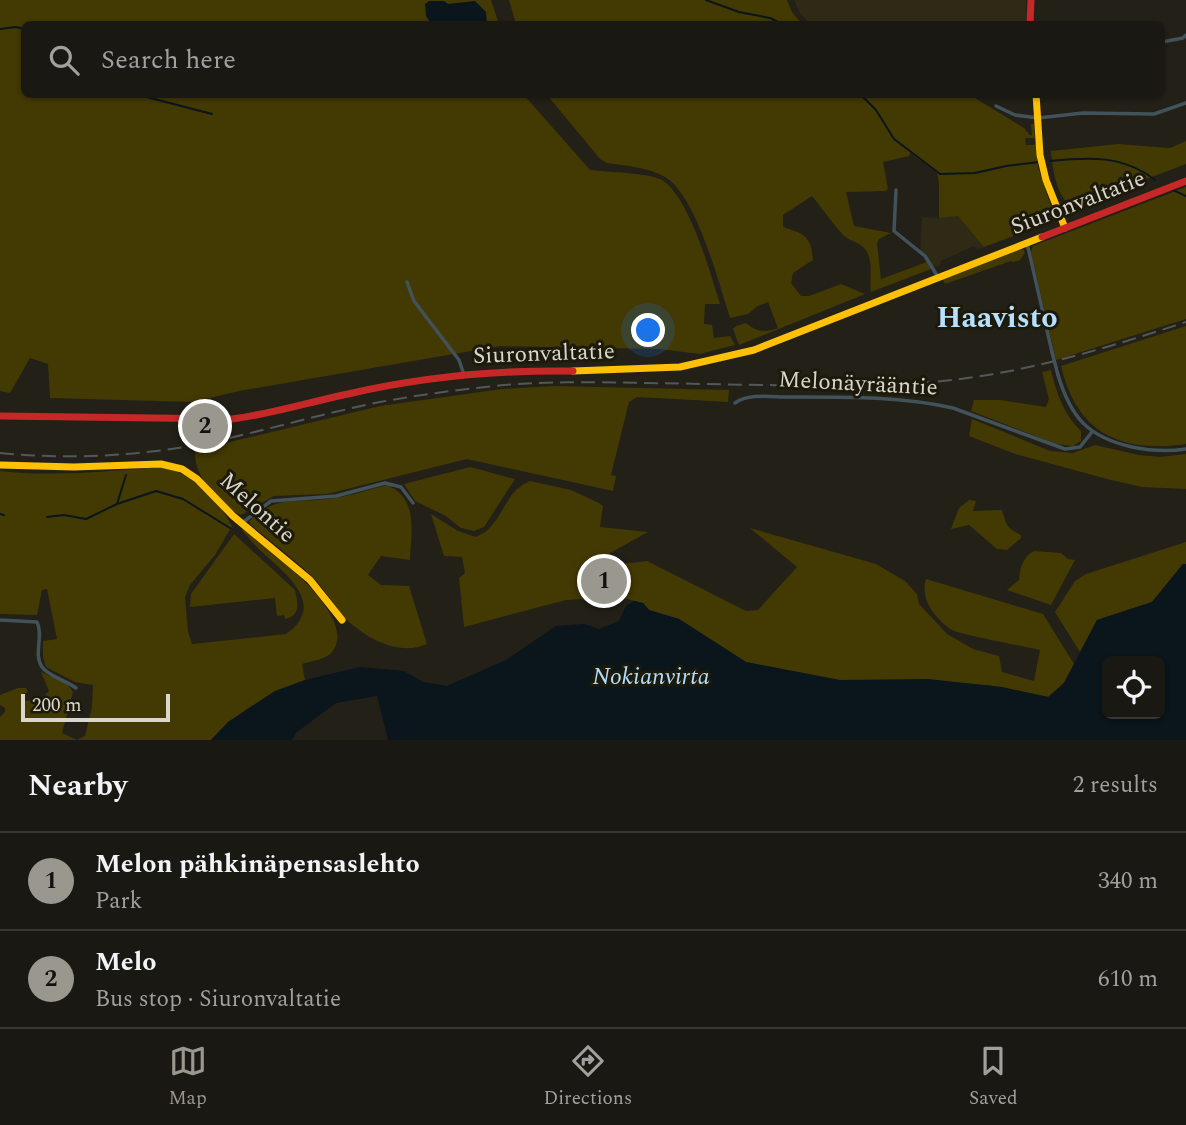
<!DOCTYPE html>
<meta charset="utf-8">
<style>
body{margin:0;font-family:Spectral,serif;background:#272520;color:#f1f3f6}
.controls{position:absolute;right:21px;bottom:21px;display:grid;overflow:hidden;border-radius:10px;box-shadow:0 2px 5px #0004}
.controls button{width:63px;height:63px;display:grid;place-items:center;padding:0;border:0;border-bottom:2px solid #383732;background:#1a1812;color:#f1f3f6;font:35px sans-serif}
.scale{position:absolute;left:21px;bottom:18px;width:149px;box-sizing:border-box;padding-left:7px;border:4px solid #d9d7cd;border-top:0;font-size:19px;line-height:24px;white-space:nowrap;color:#d9d7cd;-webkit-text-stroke:5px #1d1a0b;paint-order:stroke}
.you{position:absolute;left:649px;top:331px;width:24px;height:24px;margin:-18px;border:5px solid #fff;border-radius:50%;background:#1a73e8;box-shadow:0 0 0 10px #1a73e833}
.badge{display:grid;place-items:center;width:46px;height:46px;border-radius:50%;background:#99978e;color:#111;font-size:23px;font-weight:700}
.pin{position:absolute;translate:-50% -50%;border:4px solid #fff;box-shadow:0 2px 7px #0006}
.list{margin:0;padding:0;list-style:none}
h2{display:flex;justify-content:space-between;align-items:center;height:91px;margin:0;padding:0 28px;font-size:30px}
h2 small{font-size:23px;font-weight:400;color:#9fa09f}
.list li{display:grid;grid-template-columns:46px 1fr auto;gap:21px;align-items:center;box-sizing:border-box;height:98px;padding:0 28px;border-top:2px solid #383732}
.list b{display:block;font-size:26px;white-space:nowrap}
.list p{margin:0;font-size:23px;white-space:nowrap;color:#9fa09f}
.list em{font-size:23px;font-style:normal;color:#9fa09f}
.icon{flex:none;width:38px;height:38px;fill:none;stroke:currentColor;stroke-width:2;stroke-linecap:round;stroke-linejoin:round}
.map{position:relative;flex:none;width:1186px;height:740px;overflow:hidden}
.search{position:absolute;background:#1a1812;box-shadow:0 2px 5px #0004;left:21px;right:21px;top:21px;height:77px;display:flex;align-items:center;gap:18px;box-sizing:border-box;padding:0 24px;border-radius:10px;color:#9fa09f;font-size:26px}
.sheet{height:287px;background:#1a1812}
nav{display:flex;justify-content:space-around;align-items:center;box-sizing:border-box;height:98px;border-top:2px solid #383732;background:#1a1812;font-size:19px;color:#9fa09f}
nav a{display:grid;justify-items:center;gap:4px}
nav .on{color:#99978e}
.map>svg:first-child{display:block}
.built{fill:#2e2a15}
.green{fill:#433903}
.water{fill:#0a151c;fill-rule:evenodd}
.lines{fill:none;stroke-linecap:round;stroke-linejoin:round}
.stream{stroke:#0a151c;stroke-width:2}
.street{stroke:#41525b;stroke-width:3.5}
.slow{stroke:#ffc107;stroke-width:7}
.jam{stroke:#c62828;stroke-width:7}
.rail{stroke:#51585a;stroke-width:2;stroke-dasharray:14 7;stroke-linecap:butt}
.street-bridge{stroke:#41525b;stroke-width:3.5}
.labels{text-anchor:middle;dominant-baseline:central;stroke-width:6;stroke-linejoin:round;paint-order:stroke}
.street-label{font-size:23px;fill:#d9d7cd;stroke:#1d1a0b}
.water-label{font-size:24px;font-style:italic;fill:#b1ddfc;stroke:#1d1a0b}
.district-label{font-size:30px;font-weight:bold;fill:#b7e0fe;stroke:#1d1a0b}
</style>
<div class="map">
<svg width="1186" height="740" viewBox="0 0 1186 740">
<rect width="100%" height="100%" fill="#232018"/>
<g class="built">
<polygon points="794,0 1026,0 1026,24 810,24 800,13"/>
<polygon points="949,215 958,216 963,221 984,247 978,249 974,246 941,261 940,265 934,267 920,251 922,217 939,218"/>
</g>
<g class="green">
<path d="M0 0H491L499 24H24V94L524 95 590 170C607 172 646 173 660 179 688 192 711 275 720 304H705L704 324 712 325 714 338 730 336 735 345 700 354 659 349 500 346 239 391 193 402 50 398 48 364 30 358 10 393 0 391Z"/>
<polygon points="509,0 787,0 792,12 802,24 516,24"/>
<path d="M547 95H970L1024 128 1030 135H1032L1031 124H1034L1035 138H1025L1026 145H1034L1036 142 1038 167 1052 209 1053 221 984 247 958 216 939 218V182L937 173 910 153 909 156 883 162 888 189 886 191 846 192 854 226 891 233 879 239 877 243 881 279 927 262 931 269 871 292C869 280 873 265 868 254 863 243 855 243 847 238 841 235 819 204 812 196L783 215V227C805 234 811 236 813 260L793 273 791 283 801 296H809L841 284 865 294 739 345 733 329 736 326 746 323C757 332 765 333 778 328L768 302 758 306 748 314 730 318C719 283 696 195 665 177 648 167 626 166 607 163L600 159Z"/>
<path d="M1186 141V164L1073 207C1056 197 1053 170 1051 151L1118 144 1170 148Z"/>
<polygon points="1186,187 1186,319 1056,360 1031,252 1033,246"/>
<polygon points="1019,249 1024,250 1025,253 1020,260 1013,262 1011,261 945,284 942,278"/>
<path d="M1186 326V444C1121 453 1077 434 1061 366Z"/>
<path d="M1051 370C1057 394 1063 413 1081 431V441L1073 446 1056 444 971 411 974 400H1000L1046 407 1049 399 1042 372Z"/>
<path d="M553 386 729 390 728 402 637 397 629 402 611 475 616 476 613 491 467 459 327 494 274 496 241 515C222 508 190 473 196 450L380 406 502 389Z"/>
<polygon points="972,419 1050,451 1073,453 1095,445 1139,455 1160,457 1186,454 1186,489 1142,487 1111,480 1015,454 969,436"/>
<path d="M163 467C192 473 219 501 232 526L215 555 190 585 185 597 188 632 192 644 286 634C329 604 283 572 261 551 254 545 248 537 242 530L243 528C266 547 361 617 332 652 325 660 311 661 302 664L305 680C269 694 237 712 211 740H0V717L5 712V708L0 705V695L18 688H26L28 692 21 695 23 701 35 700 48 705 45 695 49 691 41 672 67 683 73 692 62 733 77 740 85 736 92 707 93 685 75 682 46 667 43 657V641L57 639 47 589 42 590 37 615 0 614V471C55 477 109 471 163 467Z"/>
<polygon points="470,467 515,479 484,527 474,531 461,528 446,516 415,501 404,484"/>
<path d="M530 481 571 490 599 503 603 506 600 527 648 532 594 562V567L647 561 746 611 758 610 797 567 750 528 876 564 905 581 917 594 919 604 947 634 973 649 999 656 1002 672 1034 681 1040 650C1024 646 960 635 950 629 934 617 920 599 926 579L1043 614 1074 664 1064 683 1049 697 987 685 845 682 746 662 679 619 649 610 643 603 623 598H611L605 605 592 606 582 599 566 600 464 627 459 578 465 573 462 557 444 556 431 514 458 531 476 537C479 535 482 534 485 532 505 516 505 491 530 481Z"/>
<path d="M387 485C419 499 411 531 410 560L381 556 368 575 381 585 409 586 427 644C400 656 369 640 348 621 334 608 325 588 310 574 291 557 271 541 251 525L249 521C278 495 292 503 327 499 347 497 367 490 387 485Z"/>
<path d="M969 500 976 501 973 511 1002 510C1007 525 1005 527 1021 535V538L1007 550 997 549 969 525 951 529 959 508Z"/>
<path d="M234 534 295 590C298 603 301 616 285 619L284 615 277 616 275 598 190 607 191 594Z"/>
<polygon points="1186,542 1186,564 1183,564 1152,602 1097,620 1080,652 1055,612 1075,581 1086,574"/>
<path d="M1034 551 1061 553 1068 559 1075 560 1051 605 1007 590 1019 580C1020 567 1023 557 1034 551Z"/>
</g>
<g class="water">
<polygon points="429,1 444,1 448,4 475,1 486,12 487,24 431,24 426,16 425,4"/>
<path d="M1183 564H1186V740H388L377 696 336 703 297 732 292 740H211L228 722 246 710 275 691 305 680 360 667 404 671 423 682 447 686 506 660 556 626 584 624 599 629 619 621 626 606 634 601 643 603 649 610 679 619 746 662 840 680 928 679 1002 687 1048 697 1064 683 1097 620 1152 602ZM1160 661V714H1107V661Z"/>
</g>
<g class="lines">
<g class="stream">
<polyline points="706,0 739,12 770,18 782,24"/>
<polyline points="0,29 16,27 24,29"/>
<polyline points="135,94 212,114"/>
<polyline points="860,94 876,110 894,139 940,174 975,173 1006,166 1039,162"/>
<path d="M1050 161C1089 157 1123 155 1155 180"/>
<polyline points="1173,190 1186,196"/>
<polyline points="117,504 156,491 183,499 230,528"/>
<polyline points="0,514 4,515"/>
<polyline points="47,517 64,515 86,519 117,504 126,475"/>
</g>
<g class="street">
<polyline points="1162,42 1183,38 1186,35"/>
<polyline points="996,106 1015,115 1038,118 1083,113 1154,114 1186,103"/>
<polyline points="896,190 894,231 925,256 938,277"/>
<polyline points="1027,243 1052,352"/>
<polyline points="407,282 414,301 459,360 464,375"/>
<path d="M1058 375C1071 418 1088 437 1132 447 1151 451 1166 452 1186 449"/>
<path d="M735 403C749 393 772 397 788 397 843 397 899 396 953 408L1065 449 1080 447 1092 432"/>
<polyline points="242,523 271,501 336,496 385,483 401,487 413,503"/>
<path d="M0 620 37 622C44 636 33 654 42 667 48 676 67 681 76 688"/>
</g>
<g class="slow">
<polyline points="1036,94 1040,155 1046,180 1065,228"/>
<polyline points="573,371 680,367 754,350 1042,237"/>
<polyline points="0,465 74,467 161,464 182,469 197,479 233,516 310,580 342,620"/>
</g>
<g class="jam">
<polyline points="1030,24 1031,0"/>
<polyline points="1042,237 1186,181"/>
<path d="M0 416 232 419C272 414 309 402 348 394 421 377 498 370 573 371"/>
</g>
<path class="rail" d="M0 453C72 460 145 456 216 441 271 429 325 413 380 402 418 395 456 390 494 386 544 381 595 382 645 383 735 384 826 388 916 383 1009 378 1098 351 1186 322"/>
<polyline class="street-bridge" points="1052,352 1058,375"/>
</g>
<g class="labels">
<g class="street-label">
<text transform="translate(1078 203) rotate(-21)">Siuronvaltatie</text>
<text transform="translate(544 354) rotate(-2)">Siuronvaltatie</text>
<text transform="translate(858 384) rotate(3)">Melonäyrääntie</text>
<text transform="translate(257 508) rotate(42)">Melontie</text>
</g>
<g class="water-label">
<text x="651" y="677">Nokianvirta</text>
</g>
<g class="district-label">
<text x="997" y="318">Haavisto</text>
</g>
</g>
</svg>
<div class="controls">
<button><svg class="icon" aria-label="locate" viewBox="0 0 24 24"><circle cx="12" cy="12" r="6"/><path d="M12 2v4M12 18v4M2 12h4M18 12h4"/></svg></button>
</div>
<div class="scale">200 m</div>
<div class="you"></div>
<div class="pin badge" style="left:604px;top:581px">1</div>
<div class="pin badge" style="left:205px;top:426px">2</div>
<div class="search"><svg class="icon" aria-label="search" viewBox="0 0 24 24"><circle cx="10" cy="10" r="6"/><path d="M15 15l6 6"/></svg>Search here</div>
</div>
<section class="sheet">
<h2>Nearby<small>2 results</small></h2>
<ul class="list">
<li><span class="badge">1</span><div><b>Melon pähkinäpensaslehto</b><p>Park</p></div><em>340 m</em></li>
<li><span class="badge">2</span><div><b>Melo</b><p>Bus stop · Siuronvaltatie</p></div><em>610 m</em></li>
</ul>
</section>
<nav>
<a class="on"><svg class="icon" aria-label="map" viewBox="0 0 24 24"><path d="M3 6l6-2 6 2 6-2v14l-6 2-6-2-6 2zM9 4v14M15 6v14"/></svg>Map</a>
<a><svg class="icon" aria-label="directions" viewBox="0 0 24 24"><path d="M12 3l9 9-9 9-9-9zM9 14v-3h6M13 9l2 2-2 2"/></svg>Directions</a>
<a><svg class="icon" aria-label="saved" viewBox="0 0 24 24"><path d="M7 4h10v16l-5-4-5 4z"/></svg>Saved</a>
</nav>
